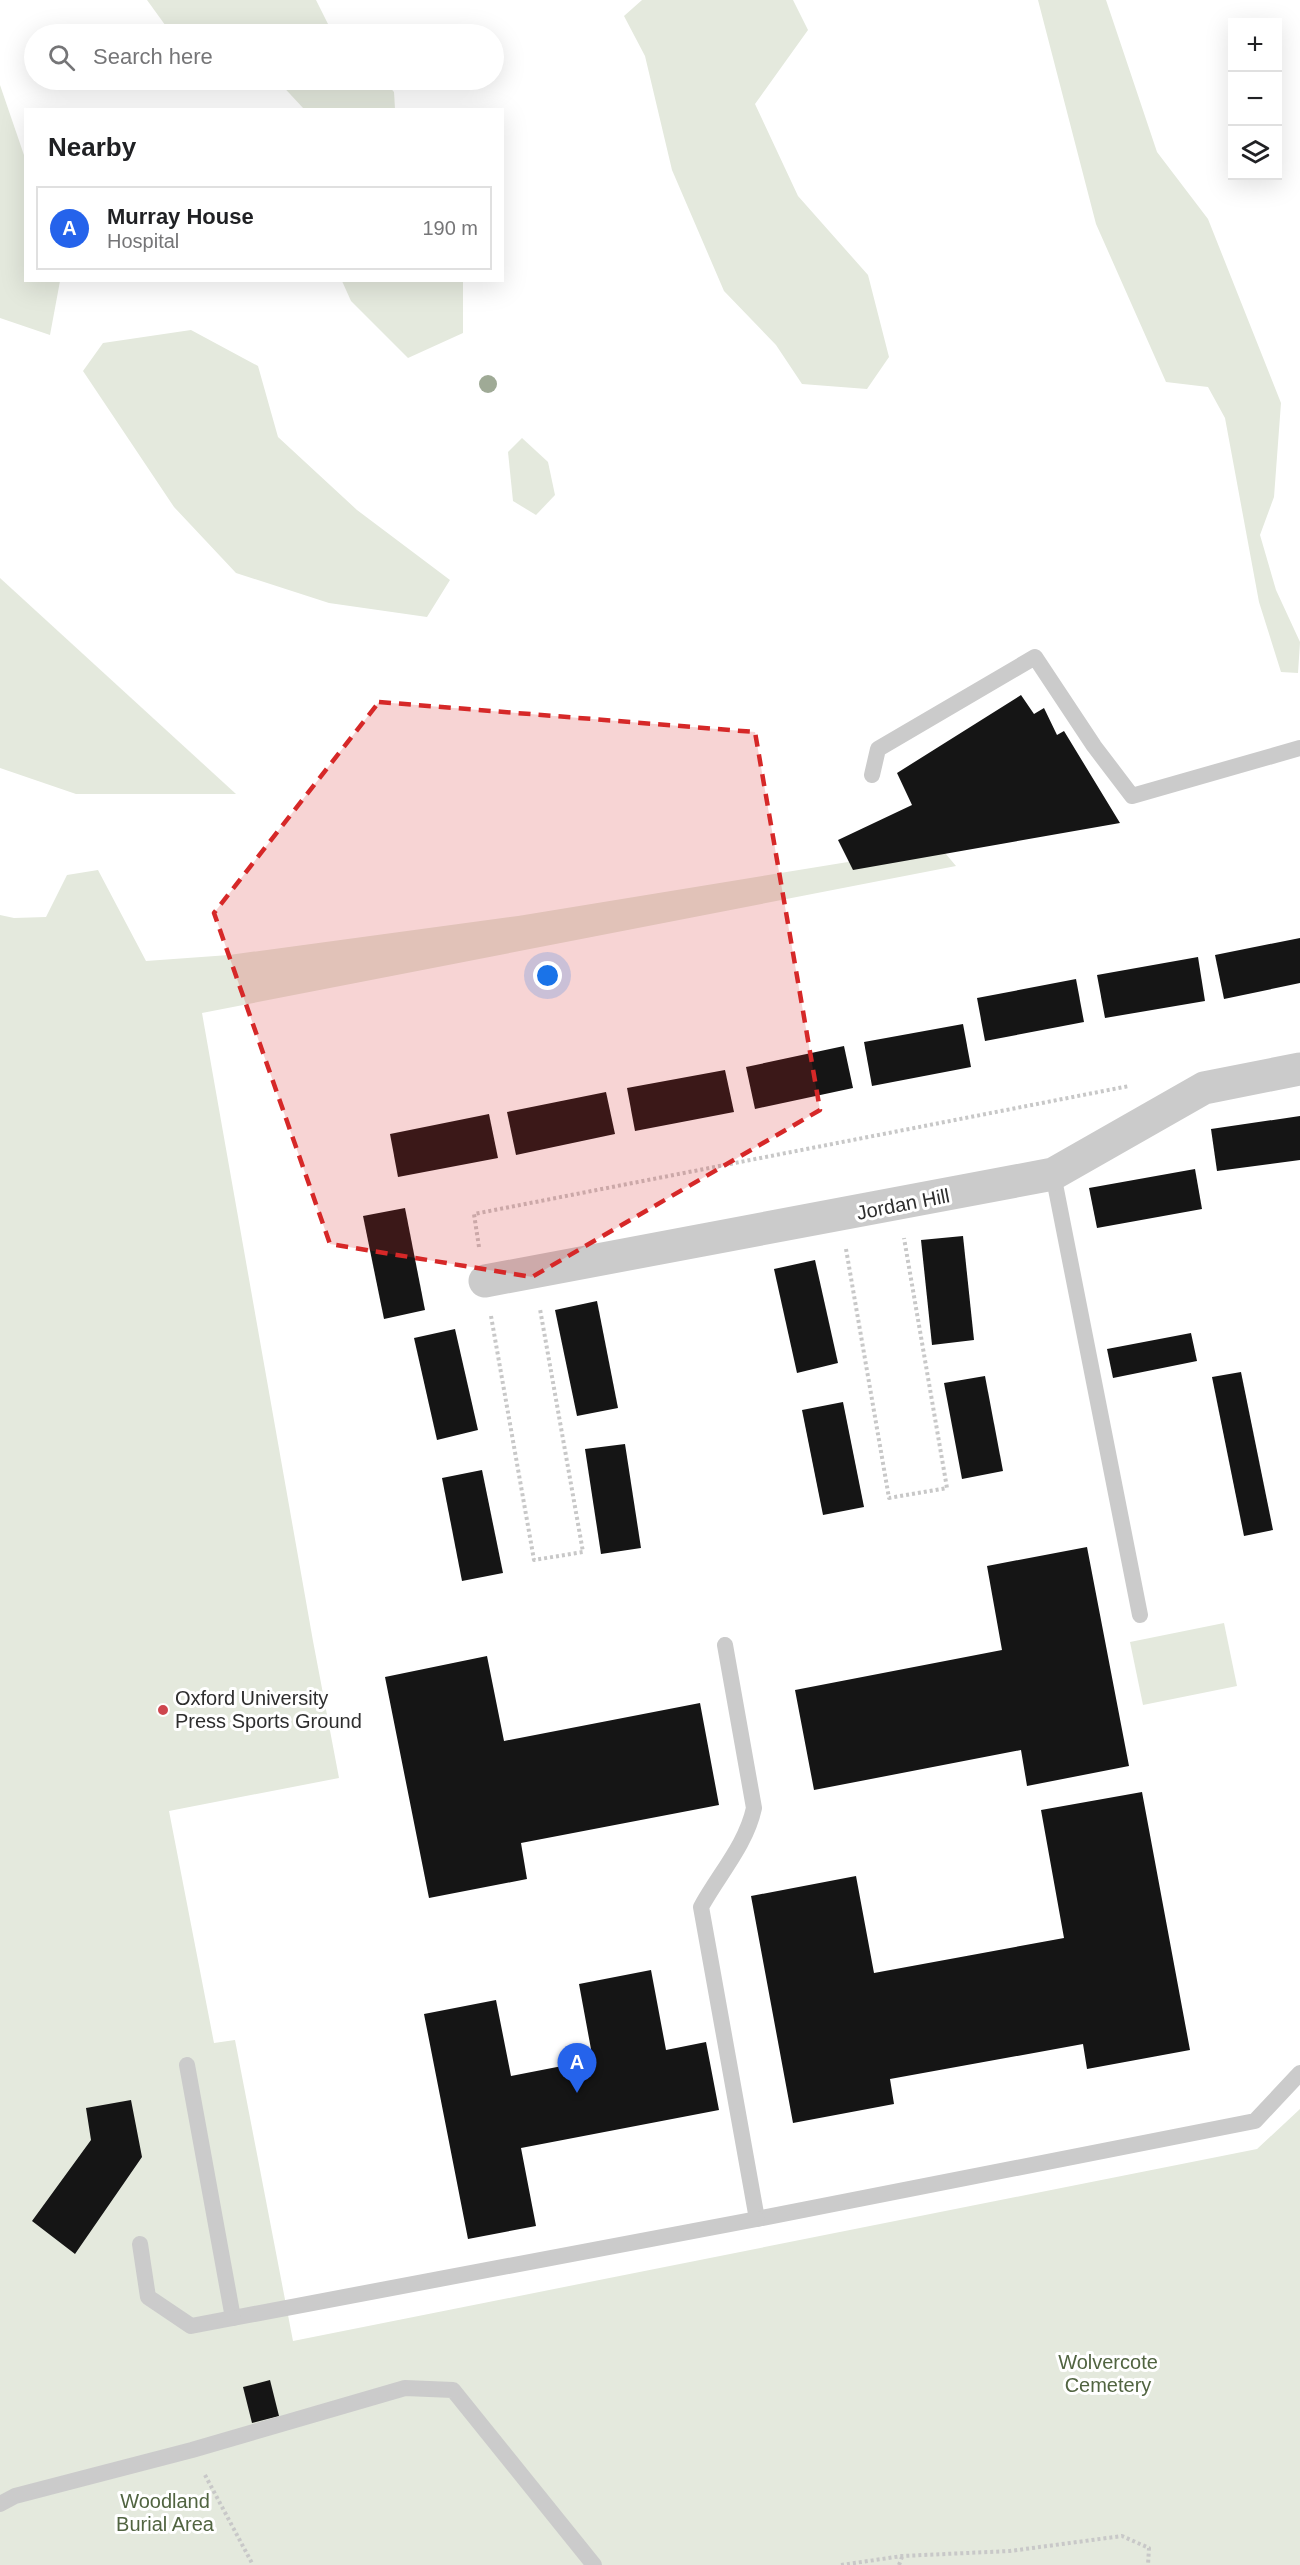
<!DOCTYPE html>
<meta charset="utf-8">
<style>
body{margin:0;font-family:Arial,sans-serif;background:#f6f6f6;color:#202124}
.controls{position:absolute;right:18px;top:18px;display:grid;overflow:hidden;border-radius:0px;box-shadow:0 6px 24px #0002}
.controls button{width:54px;height:54px;display:grid;place-items:center;padding:0;border:0;border-bottom:2px solid #e0e0e0;background:#fff;color:#202124;font:30px sans-serif}
.you{position:absolute;left:548px;top:976px;width:21px;height:21px;margin:-15px;border:4px solid #fff;border-radius:50%;background:#1a73e8;box-shadow:0 0 0 9px #1a73e833}
.badge{display:grid;place-items:center;width:39px;height:39px;border-radius:50%;background:#2563eb;color:#fff;font-size:20px;font-weight:700}
.pin{position:absolute;translate:-50% -50px;filter:drop-shadow(0 2px 3px #0008)}
.pin::after{content:'';position:absolute;top:32px;width:21px;height:18px;background:inherit;clip-path:polygon(0 0,100% 0,50% 100%)}
.list{margin:0;padding:0;list-style:none}
h2{display:flex;justify-content:space-between;align-items:center;height:78px;margin:0;padding:0 24px;font-size:26px}
h2 small{font-size:20px;font-weight:400;color:#757577}
.list li{display:grid;grid-template-columns:39px 1fr auto;gap:18px;align-items:center;box-sizing:border-box;height:84px;margin:0 12px 12px;padding:0 12px;border:2px solid #e0e0e0;border-radius:0px}
.list b{display:block;font-size:22px;white-space:nowrap}
.list p{margin:0;font-size:20px;white-space:nowrap;color:#757577}
.list em{font-size:20px;font-style:normal;color:#757577}
.icon{flex:none;width:33px;height:33px;fill:none;stroke:currentColor;stroke-width:2;stroke-linecap:round;stroke-linejoin:round}
.map{position:relative;flex:none;width:1300px;height:2565px;overflow:hidden}
.search{position:absolute;background:#fff;box-shadow:0 6px 24px #0002;left:24px;top:24px;width:480px;height:66px;display:flex;align-items:center;gap:15px;box-sizing:border-box;padding:0 21px;border-radius:33px;color:#757577;font-size:22px}
.panel{position:absolute;background:#fff;box-shadow:0 6px 24px #0002;left:24px;top:108px;width:480px;height:174px;border-radius:0px}
.map>svg:first-child{display:block}
.green{fill:#e4e9dd}
.building{fill:#151515}
.lines{fill:none;stroke-linecap:round;stroke-linejoin:round}
.path{stroke:#c8c8c8;stroke-width:4;stroke-dasharray:3 3;stroke-linecap:butt}
.lane{stroke:#cbcbcb;stroke-width:16}
.street{stroke:#cbcbcb;stroke-width:33}
.tree{fill:#9faa96}
.marked{fill:#d62828;fill-opacity:0.2;stroke:#d62828;stroke-width:4.5;stroke-dasharray:12 8;stroke-linejoin:round}
.poi-dot{fill:#ce464e;stroke:#fff;stroke-width:2}
.labels{text-anchor:middle;dominant-baseline:central;stroke-width:6;stroke-linejoin:round;paint-order:stroke}
.street-label{font-size:20px;fill:#2e2e2e;stroke:#fff}
.poi-label{font-size:20px;fill:#2e2e2e;stroke:#fff;text-anchor:start}
.park-label{font-size:20px;fill:#516441;stroke:#fff}
</style>
<div class="map">
<svg width="1300" height="2565" viewBox="0 0 1300 2565">
<rect width="100%" height="100%" fill="#fff"/>
<g class="green">
<polygon points="147,0 316,0 333,34 182,34 168,29"/>
<polygon points="642,0 793,0 808,30 755,104 798,196 868,275 889,357 867,389 802,384 776,345 724,291 672,170 645,56 624,16"/>
<polygon points="1038,0 1106,0 1157,152 1208,219 1281,403 1274,497 1260,535 1276,590 1300,642 1298,673 1281,672 1259,602 1225,418 1208,387 1166,382 1096,224"/>
<polygon points="277,80 383,80 394,92 395,109 304,109"/>
<polygon points="0,85 25,158 26,280 60,281 50,335 0,318"/>
<polygon points="342,281 463,281 463,333 408,358 351,301"/>
<polygon points="191,330 258,366 278,437 357,510 450,580 427,617 329,603 236,573 174,507 83,371 103,343"/>
<polygon points="522,438 548,462 555,495 536,515 513,501 508,452"/>
<polygon points="0,578 236,794 76,794 0,768"/>
<polygon points="940,847 956,866 202,1013 313,1641 339,1778 169,1811 214,2043 235,2040 293,2341 1257,2149 1300,2109 1300,2565 0,2565 0,915 14,918 46,917 67,875 98,870 146,961 229,955 518,916"/>
<polygon points="1224,1623 1237,1686 1143,1705 1130,1642"/>
</g>
<g class="building">
<polygon points="1021,695 1034,714 1044,708 1057,735 1064,731 1120,823 853,870 838,840 912,805 897,773"/>
<polygon points="1300,938 1300,983 1224,999 1215,955"/>
<polygon points="1198,957 1205,1001 1105,1018 1097,975"/>
<polygon points="1076,979 1084,1022 985,1041 977,998"/>
<polygon points="963,1024 971,1067 872,1086 864,1042"/>
<polygon points="844,1046 853,1088 755,1109 746,1067"/>
<polygon points="725,1070 734,1112 635,1131 627,1088"/>
<polygon points="606,1092 615,1134 516,1155 507,1112"/>
<polygon points="489,1114 498,1158 398,1177 390,1134"/>
<polygon points="1300,1116 1300,1160 1217,1171 1211,1129"/>
<polygon points="1195,1169 1202,1209 1097,1228 1089,1188"/>
<polygon points="405,1208 425,1310 384,1319 363,1216"/>
<polygon points="963,1236 974,1340 932,1345 921,1240"/>
<polygon points="815,1260 838,1363 797,1373 774,1269"/>
<polygon points="597,1301 618,1408 577,1416 555,1310"/>
<polygon points="455,1329 478,1430 437,1440 414,1338"/>
<polygon points="1191,1333 1197,1361 1113,1378 1107,1349"/>
<polygon points="1241,1372 1273,1530 1244,1536 1212,1377"/>
<polygon points="985,1376 1003,1471 962,1479 944,1383"/>
<polygon points="843,1402 864,1507 823,1515 802,1410"/>
<polygon points="625,1444 641,1548 601,1554 585,1449"/>
<polygon points="482,1470 503,1573 462,1581 442,1478"/>
<polygon points="1087,1547 1129,1766 1027,1786 1021,1750 814,1790 795,1690 1002,1650 987,1566"/>
<polygon points="487,1656 504,1741 700,1703 719,1805 521,1843 527,1879 429,1898 385,1677"/>
<polygon points="1142,1792 1190,2050 1087,2069 1083,2044 890,2079 894,2104 793,2123 751,1896 856,1876 874,1973 1064,1938 1041,1810"/>
<polygon points="651,1970 666,2050 706,2042 719,2110 521,2148 536,2226 468,2239 424,2014 496,2000 511,2076 593,2060 579,1984"/>
<polygon points="131,2100 142,2157 75,2254 32,2221 91,2140 86,2108"/>
<polygon points="270,2380 279,2416 252,2423 243,2387"/>
</g>
<g class="lines">
<g class="path">
<polyline points="479,1247 474,1214 1129,1086"/>
<polyline points="846,1249 889,1498 947,1488 904,1238"/>
<polyline points="491,1316 534,1560 583,1552 540,1309"/>
<polyline points="205,2475 253,2565"/>
<polyline points="841,2565 902,2556 1010,2551 1122,2536 1149,2548 1148,2565"/>
<polyline points="899,2565 902,2557"/>
</g>
<g class="lane">
<polyline points="872,775 878,749 1035,657 1094,746 1132,796 1300,748"/>
<polyline points="1053,1174 1140,1615"/>
<path d="M725 1645 754 1808C746 1845 719 1874 701 1907L757 2219 1255 2121 1300 2073"/>
<polyline points="187,2065 233,2318 757,2219"/>
<polyline points="140,2244 148,2297 191,2326 233,2318"/>
<polyline points="0,2504 15,2496 192,2450 405,2388 453,2390 594,2565"/>
</g>
<polyline class="street" points="485,1281 1053,1174 1204,1088 1300,1069"/>
</g>
<circle class="tree" cx="488" cy="384" r="9"/>
<path class="marked" d="M379 702 755 732 820 1110 532 1277 330 1244 214 913Z"/>
<circle class="poi-dot" cx="163" cy="1710" r="6"/>
<g class="labels">
<g class="street-label">
<text transform="translate(903 1204) rotate(-11)">Jordan Hill</text>
</g>
<g class="poi-label">
<text x="175" y="1698">Oxford University<tspan x="175" dy="23">Press Sports Ground</tspan></text>
</g>
<g class="park-label">
<text x="1108" y="2362">Wolvercote<tspan x="1108" dy="23">Cemetery</tspan></text>
<text x="165" y="2501">Woodland<tspan x="165" dy="23">Burial Area</tspan></text>
</g>
</g>
</svg>
<div class="controls">
<button>+</button>
<button>−</button>
<button><svg class="icon" aria-label="layers" viewBox="0 0 24 24"><path d="M12 4l9 5-9 5-9-5zM3 14l9 5 9-5"/></svg></button>
</div>
<div class="you"></div>
<div class="pin badge" style="left:577px;top:2093px">A</div>
<div class="search"><svg class="icon" aria-label="search" viewBox="0 0 24 24"><circle cx="10" cy="10" r="6"/><path d="M15 15l6 6"/></svg>Search here</div>
<section class="panel">
<h2>Nearby<small></small></h2>
<ul class="list">
<li><span class="badge">A</span><div><b>Murray House</b><p>Hospital</p></div><em>190 m</em></li>
</ul>
</section>
</div>
